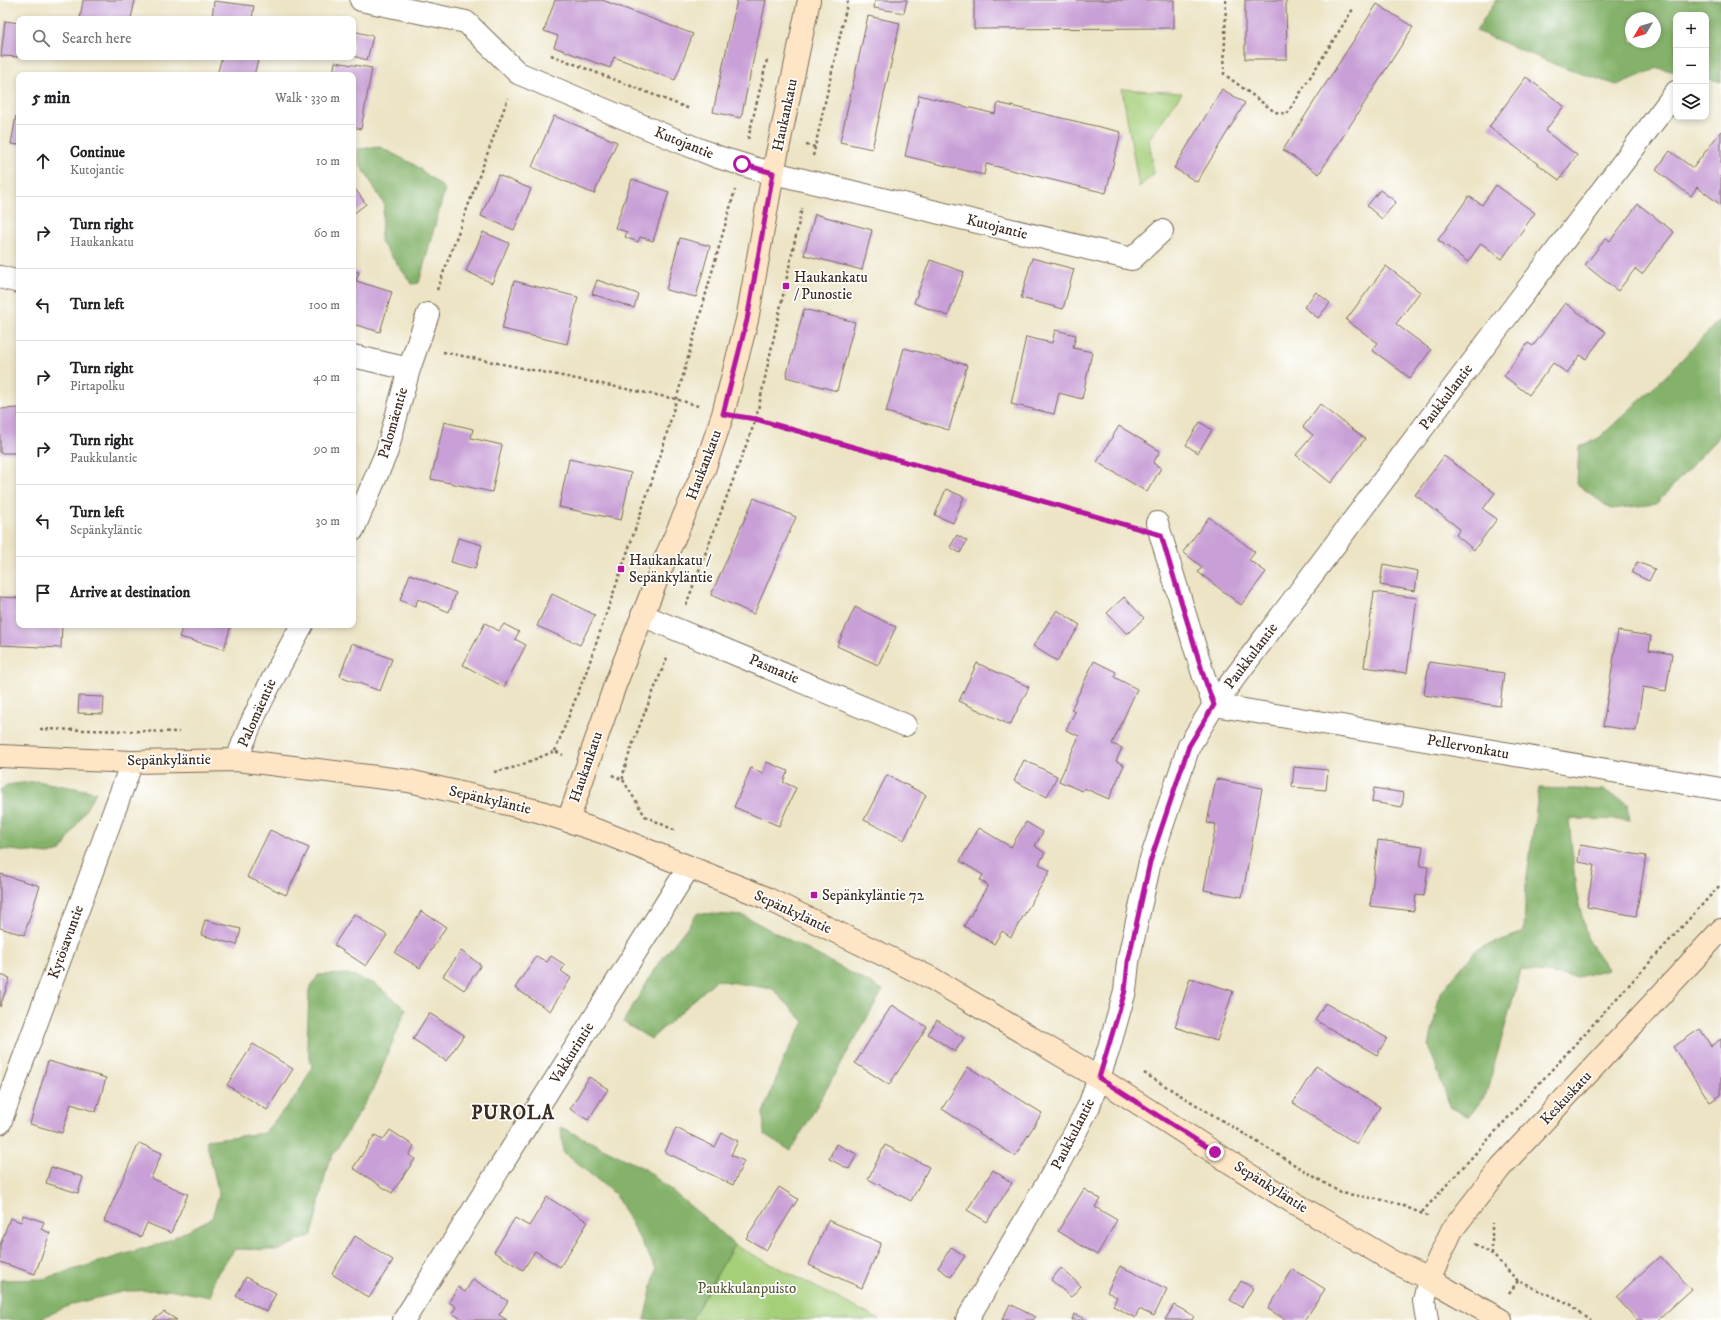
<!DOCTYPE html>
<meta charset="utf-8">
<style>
body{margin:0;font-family:"IM FELL DW Pica",serif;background:#f6f6f6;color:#202124}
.controls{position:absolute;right:12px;top:12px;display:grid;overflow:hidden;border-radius:8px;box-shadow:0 2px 6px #0003}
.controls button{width:36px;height:36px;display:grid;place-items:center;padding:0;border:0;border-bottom:1px solid #e0e0e0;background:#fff;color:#202124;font:20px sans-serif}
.compass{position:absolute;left:1625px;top:12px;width:36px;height:36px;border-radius:50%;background:#fff;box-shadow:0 2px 6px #0003;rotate:232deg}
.stop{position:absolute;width:12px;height:12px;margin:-9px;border:3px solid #b5179e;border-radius:50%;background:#fff}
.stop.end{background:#b5179e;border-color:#fff;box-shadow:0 1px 4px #0008}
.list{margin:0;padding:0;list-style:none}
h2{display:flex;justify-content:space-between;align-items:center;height:52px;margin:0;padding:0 16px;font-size:17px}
h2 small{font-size:13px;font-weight:400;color:#757577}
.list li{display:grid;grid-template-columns:26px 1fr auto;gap:12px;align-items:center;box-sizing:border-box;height:72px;padding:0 16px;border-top:1px solid #e0e0e0}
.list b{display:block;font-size:15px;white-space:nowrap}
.list p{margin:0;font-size:13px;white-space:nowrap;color:#757577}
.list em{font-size:13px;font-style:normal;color:#757577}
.icon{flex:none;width:22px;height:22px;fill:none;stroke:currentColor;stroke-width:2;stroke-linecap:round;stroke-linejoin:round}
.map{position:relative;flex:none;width:1721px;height:1320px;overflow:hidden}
.search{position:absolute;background:#fff;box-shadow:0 2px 6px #0003;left:16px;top:16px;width:340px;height:44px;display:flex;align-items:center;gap:10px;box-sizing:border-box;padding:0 14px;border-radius:8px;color:#757577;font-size:15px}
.panel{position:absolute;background:#fff;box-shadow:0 2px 6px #0003;left:16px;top:72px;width:340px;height:556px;border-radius:8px}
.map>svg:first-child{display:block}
.green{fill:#a6cf7a;stroke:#707c4c}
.forest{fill:#84b26a;stroke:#606e44;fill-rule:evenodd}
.building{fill:#c89fd6}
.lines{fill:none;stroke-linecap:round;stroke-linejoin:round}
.street-casing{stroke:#796b58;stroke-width:24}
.secondary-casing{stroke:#796b58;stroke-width:24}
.path{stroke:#796b58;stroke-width:2.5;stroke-dasharray:3 3;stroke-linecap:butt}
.street{stroke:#fff;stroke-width:22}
.secondary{stroke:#fde5c5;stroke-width:22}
.route{stroke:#b5179e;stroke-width:5}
.poi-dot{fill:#b5179e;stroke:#fff;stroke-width:1.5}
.labels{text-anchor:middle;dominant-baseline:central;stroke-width:3.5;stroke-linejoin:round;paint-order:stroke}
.street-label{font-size:15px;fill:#3b2a1e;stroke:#fff}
.poi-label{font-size:15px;fill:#3b2a1e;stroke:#fff;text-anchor:start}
.park-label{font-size:15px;fill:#5b5c3a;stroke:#fff}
.district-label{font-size:19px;font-weight:bold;letter-spacing:1px;fill:#3b2a1e;stroke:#fff}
</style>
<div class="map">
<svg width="1721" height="1320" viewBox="0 0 1721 1320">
<rect width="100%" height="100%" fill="#fff"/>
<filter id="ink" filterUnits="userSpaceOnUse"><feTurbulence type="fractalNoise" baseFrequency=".025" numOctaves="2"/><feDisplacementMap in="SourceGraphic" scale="8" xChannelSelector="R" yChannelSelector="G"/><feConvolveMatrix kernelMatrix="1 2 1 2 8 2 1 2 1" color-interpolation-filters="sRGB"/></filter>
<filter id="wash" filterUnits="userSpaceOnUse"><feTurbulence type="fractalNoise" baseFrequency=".012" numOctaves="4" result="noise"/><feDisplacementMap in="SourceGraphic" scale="16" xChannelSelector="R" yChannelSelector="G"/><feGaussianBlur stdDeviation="0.9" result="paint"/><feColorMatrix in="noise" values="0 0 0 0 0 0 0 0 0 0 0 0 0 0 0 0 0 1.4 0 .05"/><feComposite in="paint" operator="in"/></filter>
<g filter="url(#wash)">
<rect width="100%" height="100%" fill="#ece4c5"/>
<g class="green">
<polygon points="1122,89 1182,93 1149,139 1154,174 1139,187"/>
<polygon points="734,1245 880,1320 691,1320"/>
</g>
<g class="forest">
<path d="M1496 0H1721V82L1706 78V15H1676V72L1658 68 1617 85 1566 69 1476 31ZM1631 18H1655V42H1631Z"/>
<polygon points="380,147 415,165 445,189 419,283 412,284 380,241 384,204 358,161 358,149"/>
<polygon points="1721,318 1721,434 1656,504 1611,509 1577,484 1579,447 1599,438 1666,376"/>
<polygon points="37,781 96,792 61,851 48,854 0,849 0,790 7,785"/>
<polygon points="1539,788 1604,790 1628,804 1630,820 1569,819 1576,892 1588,941 1608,969 1578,977 1521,970 1486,1094 1469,1117 1450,1107 1429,1046 1440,993 1477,949 1524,932 1526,884"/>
<polygon points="698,913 744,916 883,990 791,1151 764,1134 763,1113 784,1058 804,1022 773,989 716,980 651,1039 623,1022 659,963"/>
<polygon points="348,974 375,984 406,1009 373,1090 328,1163 312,1235 279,1250 235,1249 214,1278 211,1297 173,1290 125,1291 73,1304 37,1320 0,1320 0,1280 43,1279 165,1242 212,1218 219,1194 206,1140 264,1133 299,1092 312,1067 307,1044 309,990 318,975"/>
<polygon points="561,1127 645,1169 706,1219 734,1245 691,1320 644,1320 656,1269 615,1194 563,1152"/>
</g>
<g id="blocks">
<g class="building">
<polygon points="83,0 135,0 131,19 80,19"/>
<polygon points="555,0 602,0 693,34 675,80 614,57 610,68 554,47 558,36 544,31"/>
<polygon points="737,0 766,0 741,118 713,112"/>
<polygon points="875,0 907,0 904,13 874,8"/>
<polygon points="974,0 1174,0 1174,28 974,29"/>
<polygon points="1245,0 1286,0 1287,59 1245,59"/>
<polygon points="214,1 254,6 252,19 212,19"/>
<polygon points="1377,4 1413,27 1319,174 1283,150"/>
<polygon points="868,16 900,23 872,149 840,142"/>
<polygon points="5,21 19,23 19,57 1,56"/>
<polygon points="353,31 373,36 367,60 353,56"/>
<polygon points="222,57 259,57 254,75 217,75"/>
<polygon points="335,62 372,68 361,129 353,127 353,75 333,75"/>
<polygon points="1526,77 1564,106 1545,131 1577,155 1559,180 1489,127"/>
<polygon points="1222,89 1245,103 1197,182 1174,168"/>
<polygon points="919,95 995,114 998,103 1121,132 1106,193 986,164 984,175 905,156"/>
<polygon points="16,116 19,116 19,145 11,144"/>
<polygon points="554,116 617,142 594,194 532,167"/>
<polygon points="1721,131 1721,205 1697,187 1691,196 1656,170 1670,151 1693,168"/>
<polygon points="498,175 531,189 514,230 481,216"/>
<polygon points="632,179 669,192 653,241 640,237 638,242 625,237 627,232 615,228"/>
<polygon points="1496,185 1535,213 1502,259 1481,243 1468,262 1438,240 1469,196 1482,205"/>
<polygon points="353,186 366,204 353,214"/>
<polygon points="1380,190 1396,202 1382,219 1367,206"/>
<polygon points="1638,204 1674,232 1642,274 1635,269 1618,291 1585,265 1606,238 1610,241"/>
<polygon points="815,214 872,230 862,270 804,255"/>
<polygon points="483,232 509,243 492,283 466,271"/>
<polygon points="680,238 710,246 696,297 666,290"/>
<polygon points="1032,258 1074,269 1063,309 1021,298"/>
<polygon points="930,260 964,272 948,316 914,303"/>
<polygon points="1386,266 1420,292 1396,324 1431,350 1410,378 1372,350 1378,343 1346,320"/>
<polygon points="353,271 359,272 356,281 392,292 380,332 353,324"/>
<polygon points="597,280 638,294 634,308 592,294"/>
<polygon points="514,281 578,297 567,344 502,329"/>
<polygon points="1316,292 1330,303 1318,318 1304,307"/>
<polygon points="1565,303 1606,332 1586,359 1580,355 1567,373 1553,363 1529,395 1504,376 1528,343 1533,346"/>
<polygon points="804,309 855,322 837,391 786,377"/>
<polygon points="1055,330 1076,335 1073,348 1092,352 1082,399 1059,393 1054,414 1011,404 1026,337 1052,343"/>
<polygon points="904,348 967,365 949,430 886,412"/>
<polygon points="1320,404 1365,439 1331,483 1296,455 1313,435 1303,427"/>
<polygon points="19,408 19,453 0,453 0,409"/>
<polygon points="444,422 473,429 471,438 502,445 492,492 431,479"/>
<polygon points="1200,422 1212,430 1198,453 1186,445"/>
<polygon points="1119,426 1160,451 1153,463 1161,468 1147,492 1097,462"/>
<polygon points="1444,456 1495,493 1483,509 1497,519 1474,550 1456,535 1460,529 1415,495"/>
<polygon points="569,459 631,473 621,520 559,507"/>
<polygon points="946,489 964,497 953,523 935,515"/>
<polygon points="754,498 796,517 754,614 711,595"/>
<polygon points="1209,517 1255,552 1249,560 1266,572 1241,605 1198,572 1202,567 1183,552"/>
<polygon points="957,535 967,541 960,553 950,547"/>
<polygon points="458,538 482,545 475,569 451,562"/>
<polygon points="1637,562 1655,569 1649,581 1632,573"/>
<polygon points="1383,564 1418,571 1415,591 1380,585"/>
<polygon points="410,574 456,593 449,612 418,599 415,607 400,600"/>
<polygon points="1374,592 1417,598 1407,673 1364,667"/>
<polygon points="552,594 595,615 580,645 537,626"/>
<polygon points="0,597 19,598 19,625 62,625 61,648 0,645"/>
<polygon points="1124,597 1144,618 1127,634 1107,613"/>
<polygon points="855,607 896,627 878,665 837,646"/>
<polygon points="1057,610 1080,625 1057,661 1033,646"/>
<polygon points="485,623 499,631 504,624 519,632 515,639 526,645 504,687 463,665"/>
<polygon points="183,625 231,625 224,649 179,637"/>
<polygon points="1618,631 1651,636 1649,650 1672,654 1666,691 1643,687 1636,731 1603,726"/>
<polygon points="352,643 392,659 380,691 340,676"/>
<polygon points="1094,661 1116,672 1114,677 1137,689 1112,744 1122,748 1116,761 1124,765 1109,799 1084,788 1082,791 1059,781 1079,736 1066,730 1075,712 1071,710"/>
<polygon points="1429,662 1504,673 1500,706 1424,695"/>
<polygon points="977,663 1029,687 1010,725 959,701"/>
<polygon points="79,696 104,697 103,714 78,713"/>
<polygon points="1024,760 1057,776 1047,797 1014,781"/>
<polygon points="767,762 788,771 783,782 796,788 779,826 734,807 751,768 763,773"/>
<polygon points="1294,767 1328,770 1326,790 1292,787"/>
<polygon points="887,775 926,795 904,840 864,820"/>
<polygon points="1216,779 1262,788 1242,897 1204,890 1216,824 1207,823"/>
<polygon points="1374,788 1404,793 1402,807 1372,802"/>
<polygon points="1026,822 1043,832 1035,846 1045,853 1039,864 1050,871 1011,937 1002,931 994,944 964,926 988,885 980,880 983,875 960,861 979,828 1011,847"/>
<polygon points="270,830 309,848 286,895 247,877"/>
<polygon points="1378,840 1423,846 1420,866 1428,867 1424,896 1416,895 1414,911 1370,906"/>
<polygon points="1580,845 1646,856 1636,916 1587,907 1594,865 1578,862"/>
<polygon points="0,874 40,886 24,935 0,928"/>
<polygon points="421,911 446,927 420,968 395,953"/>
<polygon points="354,914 387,935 366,966 334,945"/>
<polygon points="205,920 241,929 237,945 201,935"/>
<polygon points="461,951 481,965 464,990 443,976"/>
<polygon points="536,956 547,962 551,956 565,965 561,971 571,978 550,1011 515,988"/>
<polygon points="0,975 10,978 0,1007"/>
<polygon points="1190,978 1233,991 1217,1041 1175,1027"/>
<polygon points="1325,1003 1387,1038 1377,1055 1315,1020"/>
<polygon points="892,1005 927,1027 889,1085 855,1063"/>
<polygon points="429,1013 464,1035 446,1061 413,1039"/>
<polygon points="937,1020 964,1038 955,1052 928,1034"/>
<polygon points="1700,1029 1711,1046 1721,1039 1721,1095 1710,1102 1673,1047"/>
<polygon points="253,1044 293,1069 267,1110 227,1085"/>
<polygon points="48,1061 106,1078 96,1112 71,1104 62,1133 30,1124"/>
<polygon points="1316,1066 1380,1107 1357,1144 1293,1103"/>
<polygon points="968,1067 1042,1113 1015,1156 942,1109"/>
<polygon points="589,1077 608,1089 588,1120 570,1109"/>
<polygon points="676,1128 715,1147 722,1133 738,1141 731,1155 744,1161 733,1185 665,1152"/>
<polygon points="390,1130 414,1146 409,1155 415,1159 392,1193 353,1168 375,1135 383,1140"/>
<polygon points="139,1143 162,1153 151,1178 188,1194 171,1233 147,1223 141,1237 104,1221"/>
<polygon points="836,1144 857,1154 849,1169 829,1159"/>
<polygon points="885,1145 929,1167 911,1201 868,1179"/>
<polygon points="51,1167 83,1177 78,1193 46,1183"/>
<polygon points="993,1170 1012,1183 987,1222 967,1210"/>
<polygon points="779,1187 798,1199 766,1250 746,1238"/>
<polygon points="1084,1189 1100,1199 1095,1207 1117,1220 1097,1255 1058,1231"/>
<polygon points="547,1197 588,1222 560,1267 535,1251 523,1270 494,1252 515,1218 529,1226"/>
<polygon points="23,1215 44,1222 41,1229 50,1233 35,1274 0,1262 0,1245 10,1218 21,1222"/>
<polygon points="828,1220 881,1243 862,1288 809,1265"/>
<polygon points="355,1236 393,1260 369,1298 332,1274"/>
<polygon points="951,1247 965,1256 951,1277 938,1268"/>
<polygon points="1660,1256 1691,1289 1657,1320 1637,1320 1616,1297"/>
<polygon points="1120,1266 1167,1289 1154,1316 1139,1309 1135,1318 1113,1306 1117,1297 1107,1292"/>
<polygon points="1061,1268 1081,1286 1071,1297 1051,1280"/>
<polygon points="1293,1269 1325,1289 1305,1320 1286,1320 1268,1309"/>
<polygon points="246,1277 276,1293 267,1312 236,1296"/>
<polygon points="473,1279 508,1301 499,1315 507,1320 463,1320 452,1313 456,1307 449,1302 458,1287 465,1292"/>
<polygon points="1241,1281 1253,1288 1242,1307 1230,1300"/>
<polygon points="1010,1304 1035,1317 1033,1320 1002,1320"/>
<polygon points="1174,1305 1194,1316 1192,1320 1165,1320"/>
<polygon points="164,1312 177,1320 153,1320"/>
<polygon points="1074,1314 1088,1320 1072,1320"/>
</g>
</g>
</g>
<g filter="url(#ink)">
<use href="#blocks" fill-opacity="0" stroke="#796b58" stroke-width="1"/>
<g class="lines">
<defs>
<g id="street">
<polyline points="361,0 466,22 518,73 683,143 718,157 757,169 1132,259 1162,231"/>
<polyline points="0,277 19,282"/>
<polyline points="353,356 409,369"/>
<polyline points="1157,523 1204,677 1214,705 1721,789"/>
<polyline points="353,530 387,451 409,369 428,314"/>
<polyline points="642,615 905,725"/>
<path d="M237 760C253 712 278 669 302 625"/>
<polyline points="0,1123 132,762"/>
<polyline points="404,1320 689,867"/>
<polyline points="967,1320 1060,1161 1089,1106 1108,1051 1125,991 1128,962 1150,862 1189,746 1214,705 1676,92"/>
<polyline points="1427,1320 1424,1301 1429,1279"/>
</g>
<g id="secondary">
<polyline points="0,756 132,762 237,760 409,781 538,811 602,832 764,897 931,978 1099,1078 1279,1194 1394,1262 1429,1279 1501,1320"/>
<polyline points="568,821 615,685 665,559 704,470 723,414 747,320 773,173 809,0"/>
<polyline points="1429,1279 1452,1230 1501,1167 1721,930"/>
</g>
</defs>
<use href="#street" class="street-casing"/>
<use href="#secondary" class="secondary-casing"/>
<g class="path">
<polyline points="1226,0 1224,74 1275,112 1287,114 1353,9"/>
<polyline points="551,55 690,109"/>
<polyline points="748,139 767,60"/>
<polyline points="806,145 815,147"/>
<polyline points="813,156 848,0"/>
<polyline points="437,290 508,98"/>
<polyline points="443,352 676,399 698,406"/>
<polyline points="749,418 1131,527"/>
<polyline points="686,605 756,419 802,208"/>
<polyline points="40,729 179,732"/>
<polyline points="555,751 587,670 661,454 735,190"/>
<polyline points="494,772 516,767 555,751 563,755"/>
<polyline points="612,775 623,780 645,816 676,831"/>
<path d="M623 779C621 766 661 674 668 655"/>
<polyline points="1144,1073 1341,1193 1394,1202 1430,1217"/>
<polyline points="1422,1212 1721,884"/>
<polyline points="1475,1244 1492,1254 1518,1281 1570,1304 1590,1320"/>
<polyline points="1492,1254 1492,1223"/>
<polyline points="1509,1293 1518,1281"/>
</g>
<use href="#street" class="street"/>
<use href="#secondary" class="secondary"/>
</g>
</g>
<g class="lines" filter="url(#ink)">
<polyline class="route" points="742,164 773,173 747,320 723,414 756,419 1161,535 1204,677 1214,705 1189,746 1150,862 1128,962 1125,991 1099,1078 1215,1152"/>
</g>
<g class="poi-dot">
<rect x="782" y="282" width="8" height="8" rx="2"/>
<rect x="617" y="565" width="8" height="8" rx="2"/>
<rect x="810" y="891" width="8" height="8" rx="2"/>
</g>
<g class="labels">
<g class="street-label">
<text transform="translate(785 115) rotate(-78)">Haukankatu</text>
<text transform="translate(684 143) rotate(22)">Kutojantie</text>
<text transform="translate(997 227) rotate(14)">Kutojantie</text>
<text transform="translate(1446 397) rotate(-53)">Paukkulantie</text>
<text transform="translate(393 423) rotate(-74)">Palomäentie</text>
<text transform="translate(704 465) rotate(-69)">Haukankatu</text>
<text transform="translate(1251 656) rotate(-53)">Paukkulantie</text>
<text transform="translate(774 669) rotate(23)">Pasmatie</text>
<text transform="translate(257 713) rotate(-66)">Palomäentie</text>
<text transform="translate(1468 747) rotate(10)">Pellervonkatu</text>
<text transform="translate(169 760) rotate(-1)">Sepänkyläntie</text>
<text transform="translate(586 767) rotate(-71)">Haukankatu</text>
<text transform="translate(490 800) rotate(13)">Sepänkyläntie</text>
<text transform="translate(793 912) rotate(25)">Sepänkyläntie</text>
<text transform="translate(66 942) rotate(-70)">Kytösavuntie</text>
<text transform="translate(572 1053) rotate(-58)">Vakkurintie</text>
<text transform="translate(1566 1098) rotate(-47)">Keskuskatu</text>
<text transform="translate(1073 1134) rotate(-63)">Paukkulantie</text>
<text transform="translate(1271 1187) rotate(32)">Sepänkyläntie</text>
</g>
<g class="poi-label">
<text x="794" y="277">Haukankatu<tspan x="794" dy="17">/ Punostie</tspan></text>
<text x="629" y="560">Haukankatu /<tspan x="629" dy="17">Sepänkyläntie</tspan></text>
<text x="822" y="895">Sepänkyläntie 72</text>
</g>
<g class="park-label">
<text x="747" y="1288">Paukkulanpuisto</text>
</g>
<g class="district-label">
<text x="513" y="1113">PUROLA</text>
</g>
</g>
</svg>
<div class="controls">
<button>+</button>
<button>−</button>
<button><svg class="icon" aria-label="layers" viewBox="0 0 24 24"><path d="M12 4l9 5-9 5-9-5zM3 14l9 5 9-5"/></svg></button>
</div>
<svg class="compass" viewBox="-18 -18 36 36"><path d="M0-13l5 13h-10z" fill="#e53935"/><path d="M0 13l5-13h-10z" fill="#757577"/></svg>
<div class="stop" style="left:742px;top:164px"></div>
<div class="stop end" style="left:1215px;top:1152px"></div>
<div class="search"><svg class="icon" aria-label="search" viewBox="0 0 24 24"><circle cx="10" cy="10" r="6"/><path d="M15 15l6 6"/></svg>Search here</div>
<section class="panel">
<h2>5 min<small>Walk · 330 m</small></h2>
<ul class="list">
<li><svg class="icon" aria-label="ahead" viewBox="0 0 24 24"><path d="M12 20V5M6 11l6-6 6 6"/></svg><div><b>Continue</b><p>Kutojantie</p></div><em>10 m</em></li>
<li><svg class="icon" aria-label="right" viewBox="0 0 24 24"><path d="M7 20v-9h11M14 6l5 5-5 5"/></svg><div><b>Turn right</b><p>Haukankatu</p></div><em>60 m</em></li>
<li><svg class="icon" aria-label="left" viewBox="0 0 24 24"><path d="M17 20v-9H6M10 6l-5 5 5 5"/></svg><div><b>Turn left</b></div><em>100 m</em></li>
<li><svg class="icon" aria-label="right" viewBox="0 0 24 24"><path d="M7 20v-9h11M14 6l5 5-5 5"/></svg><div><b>Turn right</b><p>Pirtapolku</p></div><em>40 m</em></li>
<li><svg class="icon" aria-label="right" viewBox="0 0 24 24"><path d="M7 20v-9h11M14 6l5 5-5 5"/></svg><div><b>Turn right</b><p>Paukkulantie</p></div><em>90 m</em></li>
<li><svg class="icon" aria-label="left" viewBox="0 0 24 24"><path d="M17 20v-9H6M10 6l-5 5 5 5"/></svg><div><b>Turn left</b><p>Sepänkyläntie</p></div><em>30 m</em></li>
<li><svg class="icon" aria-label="arrive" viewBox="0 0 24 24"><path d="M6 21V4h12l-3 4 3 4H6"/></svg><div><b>Arrive at destination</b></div></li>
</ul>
</section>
</div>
